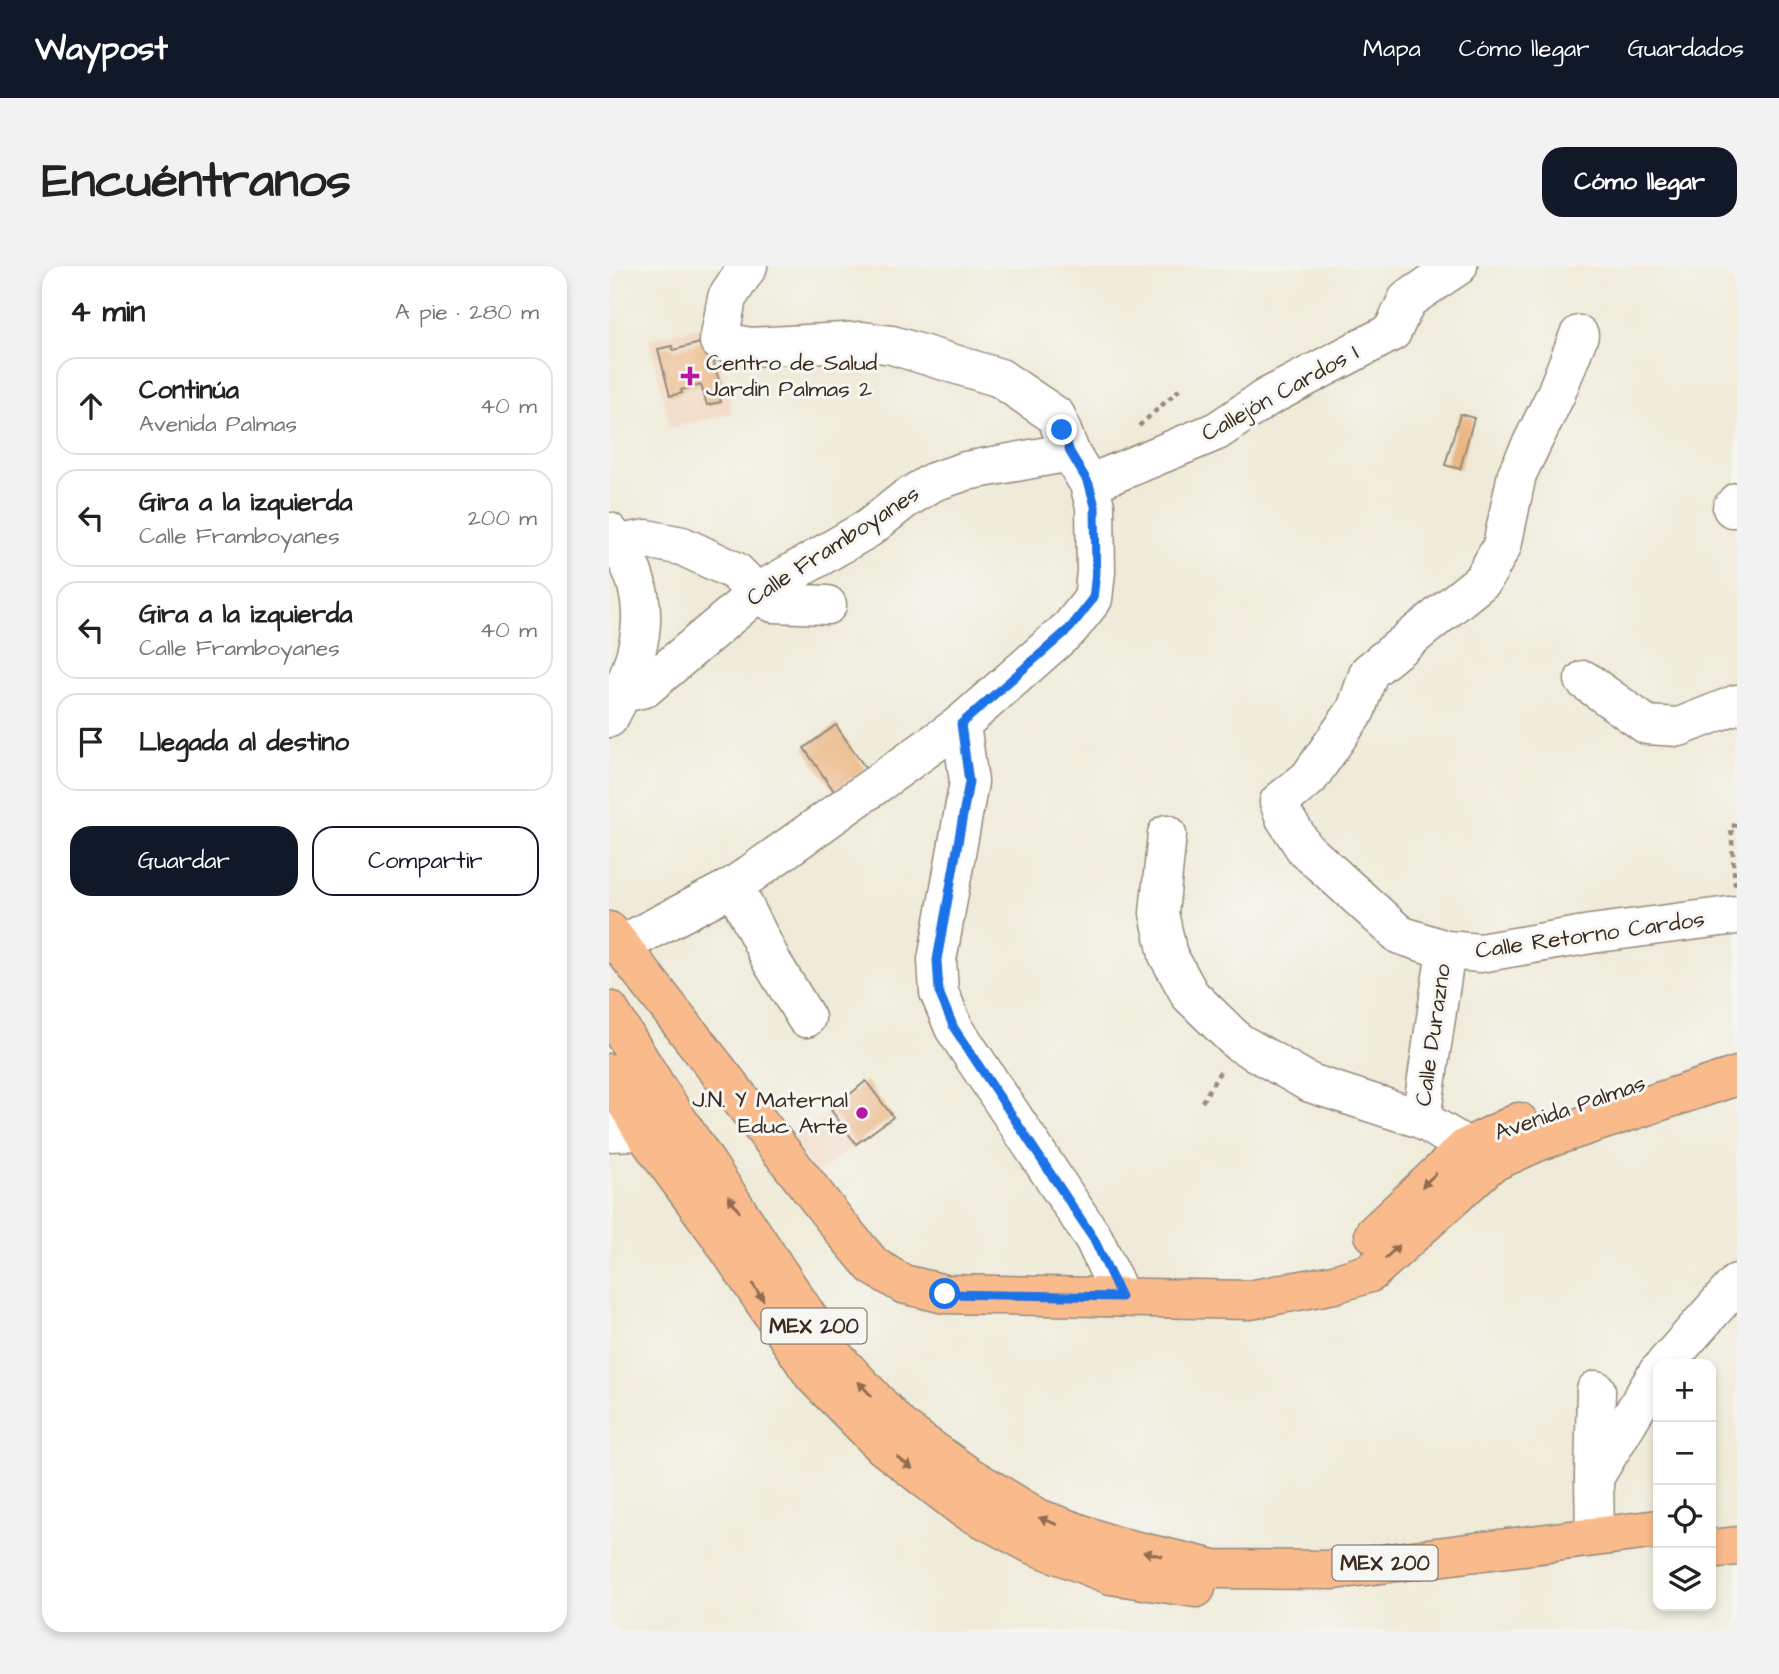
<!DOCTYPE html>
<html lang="es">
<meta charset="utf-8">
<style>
body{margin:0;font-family:"Architects Daughter",sans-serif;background:#f2f2f2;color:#222}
.controls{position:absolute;right:21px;bottom:21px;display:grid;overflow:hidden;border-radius:14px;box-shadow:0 4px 10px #0003}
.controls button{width:63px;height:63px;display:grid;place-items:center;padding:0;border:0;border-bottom:2px solid #e0e0e0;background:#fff;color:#222;font:35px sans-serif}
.stop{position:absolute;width:21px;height:21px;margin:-16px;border:5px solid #1a73e8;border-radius:50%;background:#fff}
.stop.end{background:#1a73e8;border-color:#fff;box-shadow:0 2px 7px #0008}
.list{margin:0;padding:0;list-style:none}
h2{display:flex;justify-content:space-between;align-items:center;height:91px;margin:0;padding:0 28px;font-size:30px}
h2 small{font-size:23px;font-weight:400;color:#767676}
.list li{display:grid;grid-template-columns:46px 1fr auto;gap:21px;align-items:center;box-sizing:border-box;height:98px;margin:0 14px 14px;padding:0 14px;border:2px solid #e0e0e0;border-radius:21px}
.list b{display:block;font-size:26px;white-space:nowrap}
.list p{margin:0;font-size:23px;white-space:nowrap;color:#767676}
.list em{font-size:23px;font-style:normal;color:#767676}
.actions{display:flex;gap:14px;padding:21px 28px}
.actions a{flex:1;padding:16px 0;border:2px solid #111827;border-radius:21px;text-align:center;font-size:24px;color:#111827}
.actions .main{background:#111827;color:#fff}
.icon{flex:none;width:38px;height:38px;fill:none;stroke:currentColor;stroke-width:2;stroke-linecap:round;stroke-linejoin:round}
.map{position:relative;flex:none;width:1128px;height:1366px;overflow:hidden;border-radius:21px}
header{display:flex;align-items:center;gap:42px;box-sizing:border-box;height:98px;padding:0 35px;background:#111827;color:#fff}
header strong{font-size:33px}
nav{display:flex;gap:38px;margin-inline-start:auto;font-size:24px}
.intro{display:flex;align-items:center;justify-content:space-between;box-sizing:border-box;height:168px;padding:0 42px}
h1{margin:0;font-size:49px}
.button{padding:18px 32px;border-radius:21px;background:#111827;color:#fff;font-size:24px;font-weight:700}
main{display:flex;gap:42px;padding:0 42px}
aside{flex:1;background:#fff;border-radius:21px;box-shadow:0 4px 10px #0003}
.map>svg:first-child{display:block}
.built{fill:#f2d5bd}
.building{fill:#ebb784}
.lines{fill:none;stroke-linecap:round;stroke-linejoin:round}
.minor-casing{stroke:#958a7b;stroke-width:41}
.major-casing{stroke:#958a7b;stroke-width:41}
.path{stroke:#958a7b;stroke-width:4.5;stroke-dasharray:5 5;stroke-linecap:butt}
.minor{stroke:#fff;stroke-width:38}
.major{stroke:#fabb8c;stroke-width:38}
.oneway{fill:#916b50}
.route{stroke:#1a73e8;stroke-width:9}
.poi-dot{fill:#b5179e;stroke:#f6f6f2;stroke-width:2.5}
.labels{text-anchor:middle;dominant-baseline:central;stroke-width:6;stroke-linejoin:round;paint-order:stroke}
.shield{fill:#f6f6f2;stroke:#73675e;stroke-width:2}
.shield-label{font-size:21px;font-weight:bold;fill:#3b2a1e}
.poi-label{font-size:23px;fill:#3b2a1e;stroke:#f6f6f2;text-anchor:start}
.street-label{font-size:23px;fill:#3b2a1e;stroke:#f6f6f2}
</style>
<header>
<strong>Waypost</strong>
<nav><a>Mapa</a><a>Cómo llegar</a><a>Guardados</a></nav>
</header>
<div class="intro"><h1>Encuéntranos</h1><a class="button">Cómo llegar</a></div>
<main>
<aside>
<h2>4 min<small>A pie · 280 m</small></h2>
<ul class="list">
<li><svg class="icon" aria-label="ahead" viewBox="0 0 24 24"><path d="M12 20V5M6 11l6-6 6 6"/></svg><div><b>Continúa</b><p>Avenida Palmas</p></div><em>40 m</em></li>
<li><svg class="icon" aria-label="left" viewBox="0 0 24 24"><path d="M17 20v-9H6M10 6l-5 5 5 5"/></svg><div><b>Gira a la izquierda</b><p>Calle Framboyanes</p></div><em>200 m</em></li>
<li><svg class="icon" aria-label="left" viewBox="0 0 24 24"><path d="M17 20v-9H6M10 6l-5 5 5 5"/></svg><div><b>Gira a la izquierda</b><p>Calle Framboyanes</p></div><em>40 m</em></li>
<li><svg class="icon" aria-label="arrive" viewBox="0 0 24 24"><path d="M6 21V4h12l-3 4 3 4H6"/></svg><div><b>Llegada al destino</b></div></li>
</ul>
<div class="actions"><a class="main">Guardar</a><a>Compartir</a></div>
</aside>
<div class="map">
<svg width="1128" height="1366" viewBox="0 0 1128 1366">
<rect width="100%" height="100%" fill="#f6f6f2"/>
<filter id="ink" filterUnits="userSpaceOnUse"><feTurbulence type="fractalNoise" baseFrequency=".0143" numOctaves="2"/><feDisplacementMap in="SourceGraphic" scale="14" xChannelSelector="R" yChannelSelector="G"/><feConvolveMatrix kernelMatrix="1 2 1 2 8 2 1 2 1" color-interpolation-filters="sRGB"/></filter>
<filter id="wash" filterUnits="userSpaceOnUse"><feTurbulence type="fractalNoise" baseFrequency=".00686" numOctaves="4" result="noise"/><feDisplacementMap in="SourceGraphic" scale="28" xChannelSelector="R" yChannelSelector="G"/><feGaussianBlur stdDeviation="1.57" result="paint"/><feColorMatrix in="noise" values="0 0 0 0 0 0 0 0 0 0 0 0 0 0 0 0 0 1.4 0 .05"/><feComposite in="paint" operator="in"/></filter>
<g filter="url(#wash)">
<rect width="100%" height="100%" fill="#efebd8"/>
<g class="built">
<polygon points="101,58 123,147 61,162 40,73"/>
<polygon points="257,815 284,851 208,908 183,875"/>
</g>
<g id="blocks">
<g class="building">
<polygon points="99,75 111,118 107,119 112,136 98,139 92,119 72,124 73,127 61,130 49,83 63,80 64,84"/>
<polygon points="851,148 865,152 851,203 836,199"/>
<polygon points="227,459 257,503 225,525 195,482"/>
<polygon points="257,815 284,851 247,878 222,844"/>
</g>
</g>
</g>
<g filter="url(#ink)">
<use href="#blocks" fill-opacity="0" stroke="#958a7b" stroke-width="2"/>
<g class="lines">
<defs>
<g id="minor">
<polyline points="139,0 118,32 110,75 141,81 254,75 283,79 391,112 447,150 461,186"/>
<polyline points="970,69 946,130 908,208 893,280 874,314 760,406 747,444 700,512 670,536 676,552 696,583 791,669 837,684 871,687 982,668 1128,649"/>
<polyline points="480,218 608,165 657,132 783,66 798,34 849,0"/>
<polyline points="1123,242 1128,236"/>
<path d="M0 266C50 329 35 387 0 452"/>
<polyline points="10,278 38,273 73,280 126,305 148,327 164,337 218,339"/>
<polyline points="975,414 1038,459 1070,461 1128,438"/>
<polyline points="352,458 360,516 328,694 330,726 345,762 485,973 512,1031"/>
<polyline points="558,568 550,647 559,689 581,729 629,776 701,817 812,853 858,881"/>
<polyline points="125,620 163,696 197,752"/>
<polyline points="10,680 125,620 352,458 461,362 484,333 487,306 486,240 480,218 461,186 357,205 324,216 295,234 260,262 148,327 36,422 14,427"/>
<polyline points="812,853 837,684"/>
<polyline points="0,866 34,865"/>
<polyline points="1056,1098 1128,1017"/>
<polyline points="985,1210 987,1124"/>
<polyline points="986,1270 985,1212 1049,1106"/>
</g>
<g id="major">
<polyline points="0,665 232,962 264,1000 294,1018 336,1028 641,1034 725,1018 761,1007 882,897 931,875 1128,810"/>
<polyline points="0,744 51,827 223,1088 291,1161 358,1209 429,1252 503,1279 605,1303 725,1304 1049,1263"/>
<polyline points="0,807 34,865 109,967 205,1110 274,1180 354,1242 422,1278 502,1309 587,1322"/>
<polyline points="765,968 858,881 910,856"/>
<polyline points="1102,1283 1128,1280"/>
</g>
</defs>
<use href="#minor" class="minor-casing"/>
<use href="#major" class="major-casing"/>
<g class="path">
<polyline points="530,160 573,121"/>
<polyline points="1126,619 1122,560 1128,559"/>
<polyline points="593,836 612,804"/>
</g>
<use href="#minor" class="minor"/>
<use href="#major" class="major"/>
</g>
<defs><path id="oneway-solid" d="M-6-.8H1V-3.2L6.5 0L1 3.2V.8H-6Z" transform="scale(1.75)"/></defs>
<g class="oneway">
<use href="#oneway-solid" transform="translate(820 914) rotate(136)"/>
<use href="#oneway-solid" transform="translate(125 938) rotate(-124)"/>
<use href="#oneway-solid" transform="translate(783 986) rotate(-43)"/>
<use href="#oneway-solid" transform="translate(149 1026) rotate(56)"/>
<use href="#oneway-solid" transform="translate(256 1123) rotate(-133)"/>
<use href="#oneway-solid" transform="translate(296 1197) rotate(38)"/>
<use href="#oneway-solid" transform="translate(439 1255) rotate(-159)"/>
<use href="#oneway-solid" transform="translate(544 1288) rotate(-167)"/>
</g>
</g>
<g class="lines" filter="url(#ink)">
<polyline class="route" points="336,1028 512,1031 485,973 345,762 330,726 328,694 360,516 352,458 461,362 484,333 487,306 486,240 480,218 461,186 453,164"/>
</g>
<g class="poi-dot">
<path d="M77.5 99.5h7v7h7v7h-7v7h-7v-7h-7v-7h7z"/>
<circle cx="253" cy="847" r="7"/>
</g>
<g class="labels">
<g class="shield">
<rect x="152.5" y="1042.5" width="105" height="35" rx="5"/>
<rect x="723.5" y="1279.5" width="105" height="35" rx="5"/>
</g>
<g class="shield-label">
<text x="205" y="1060">MEX 200</text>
<text x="776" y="1297">MEX 200</text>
</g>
<g class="poi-label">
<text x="97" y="97">Centro de Salud<tspan x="97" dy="26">Jardin Palmas 2</tspan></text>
<text x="239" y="834" text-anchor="end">J.N. Y Maternal<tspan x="239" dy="26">Educ Arte</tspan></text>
</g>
<g class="street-label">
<text transform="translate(671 127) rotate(-29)">Callejón Cardos I</text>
<text transform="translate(224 280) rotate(-33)">Calle Framboyanes</text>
<text transform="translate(981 669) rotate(-8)">Calle Retorno Cardos</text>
<text transform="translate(824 769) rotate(-82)">Calle Durazno</text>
<text transform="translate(961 842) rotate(-19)">Avenida Palmas</text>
</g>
</g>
</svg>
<div class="controls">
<button>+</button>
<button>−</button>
<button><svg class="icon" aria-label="locate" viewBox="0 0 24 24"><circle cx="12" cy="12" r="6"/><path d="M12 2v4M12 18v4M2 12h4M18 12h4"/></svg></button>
<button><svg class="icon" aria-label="layers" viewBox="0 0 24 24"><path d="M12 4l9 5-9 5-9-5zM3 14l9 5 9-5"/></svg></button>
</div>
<div class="stop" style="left:336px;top:1028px"></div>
<div class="stop end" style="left:453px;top:164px"></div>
</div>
</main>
